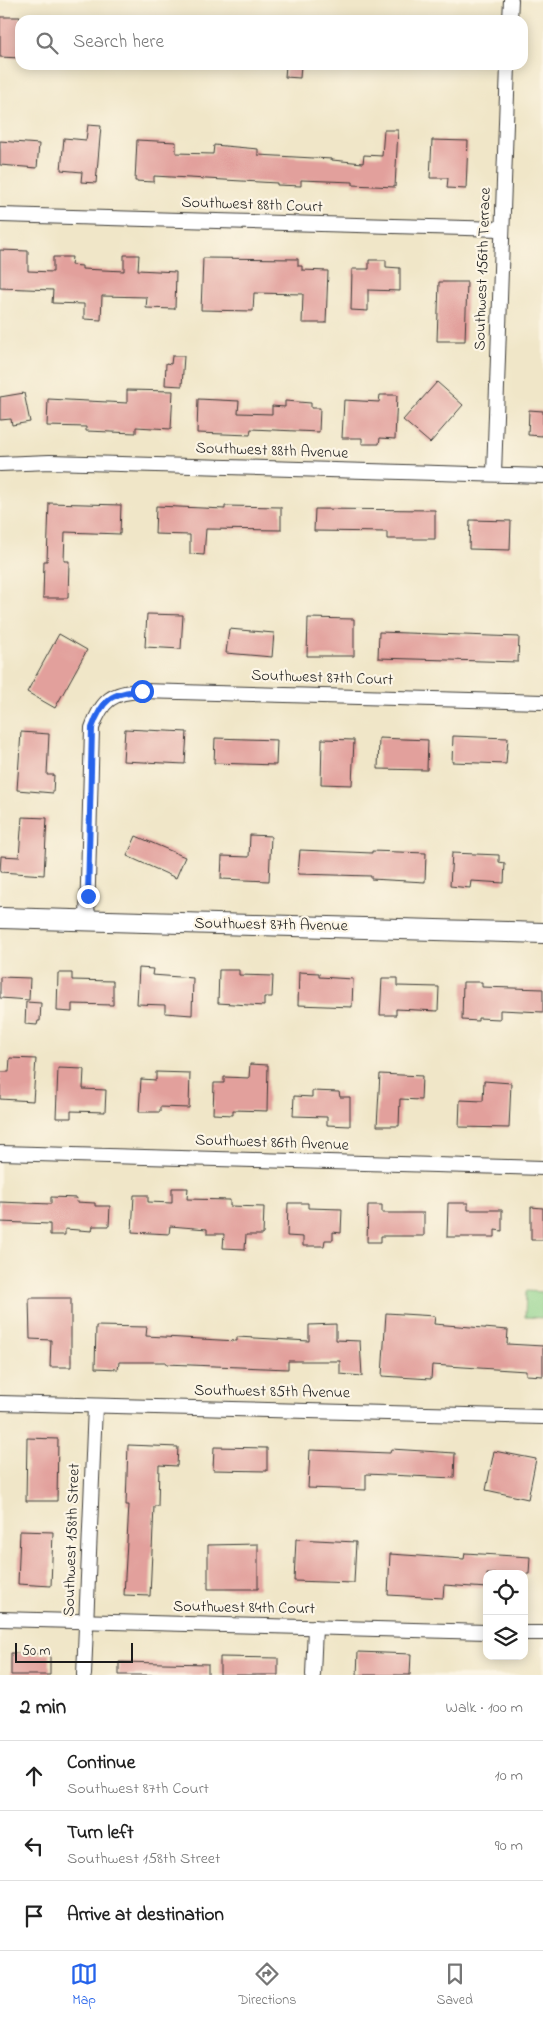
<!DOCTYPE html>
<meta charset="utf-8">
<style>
body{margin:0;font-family:"Indie Flower",sans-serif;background:#f2f2f2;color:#222}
.controls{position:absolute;right:15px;bottom:15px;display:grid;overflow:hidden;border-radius:10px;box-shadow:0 2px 12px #0003}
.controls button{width:45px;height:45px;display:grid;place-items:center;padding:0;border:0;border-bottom:1px solid #e0e0e0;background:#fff;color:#222;font:25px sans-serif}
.scale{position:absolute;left:15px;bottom:12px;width:118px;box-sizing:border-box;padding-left:5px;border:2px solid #1c1c1c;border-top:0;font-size:14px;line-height:18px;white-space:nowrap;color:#1c1c1c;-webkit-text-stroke:4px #fcf5e5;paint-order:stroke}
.stop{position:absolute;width:15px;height:15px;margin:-11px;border:4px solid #2563eb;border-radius:50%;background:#fff}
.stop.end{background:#2563eb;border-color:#fff;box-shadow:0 1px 5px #0008}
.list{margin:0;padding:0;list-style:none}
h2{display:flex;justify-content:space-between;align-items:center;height:65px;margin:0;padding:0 20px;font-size:21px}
h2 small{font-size:16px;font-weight:400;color:#767676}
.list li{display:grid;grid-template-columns:32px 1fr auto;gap:15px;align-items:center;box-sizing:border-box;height:70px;padding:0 20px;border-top:1px solid #e0e0e0}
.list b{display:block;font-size:19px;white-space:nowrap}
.list p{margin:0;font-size:16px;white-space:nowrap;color:#767676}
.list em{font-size:16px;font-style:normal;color:#767676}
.icon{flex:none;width:28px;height:28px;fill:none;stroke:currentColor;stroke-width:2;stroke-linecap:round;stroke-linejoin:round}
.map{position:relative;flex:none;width:543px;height:1675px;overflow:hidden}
.search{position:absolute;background:#fff;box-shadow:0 2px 12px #0003;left:15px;right:15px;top:15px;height:55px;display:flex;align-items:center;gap:12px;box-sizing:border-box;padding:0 18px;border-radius:15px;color:#767676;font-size:19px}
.sheet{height:275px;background:#fff}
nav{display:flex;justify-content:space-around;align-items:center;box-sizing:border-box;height:70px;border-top:1px solid #e0e0e0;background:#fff;font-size:14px;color:#767676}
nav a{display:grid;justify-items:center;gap:2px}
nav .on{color:#2563eb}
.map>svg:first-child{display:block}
.green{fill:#8ed28b;stroke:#557754}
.building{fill:#e2a09c}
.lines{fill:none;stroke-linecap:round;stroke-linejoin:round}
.street-casing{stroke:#3c3a36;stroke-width:16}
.secondary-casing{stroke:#3c3a36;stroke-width:22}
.street{stroke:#fff;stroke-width:14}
.secondary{stroke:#fff;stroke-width:20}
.route{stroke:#2563eb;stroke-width:6}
.labels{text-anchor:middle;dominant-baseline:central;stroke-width:4.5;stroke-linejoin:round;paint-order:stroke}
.street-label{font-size:16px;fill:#1c1c1c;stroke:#fcf5e5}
</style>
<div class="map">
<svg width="543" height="1675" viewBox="0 0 543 1675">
<rect width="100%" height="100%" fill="#fcf5e5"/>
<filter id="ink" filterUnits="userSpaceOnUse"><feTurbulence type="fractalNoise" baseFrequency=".02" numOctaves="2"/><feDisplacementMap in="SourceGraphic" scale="10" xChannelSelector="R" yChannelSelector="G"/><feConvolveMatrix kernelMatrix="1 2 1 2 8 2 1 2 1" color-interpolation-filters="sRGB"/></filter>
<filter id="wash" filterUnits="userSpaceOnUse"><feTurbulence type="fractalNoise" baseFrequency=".0096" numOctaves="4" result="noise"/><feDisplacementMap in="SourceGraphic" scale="20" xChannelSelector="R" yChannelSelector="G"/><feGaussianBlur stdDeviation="1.12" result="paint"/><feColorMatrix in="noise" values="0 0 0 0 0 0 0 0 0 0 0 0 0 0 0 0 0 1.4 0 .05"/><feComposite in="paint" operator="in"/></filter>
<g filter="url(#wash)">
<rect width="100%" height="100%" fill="#f0e6c8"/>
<polygon class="green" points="526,1291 543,1292 543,1318 525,1317"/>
<g id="blocks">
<g class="building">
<polygon points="0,17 20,17 20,58 0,57"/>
<polygon points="286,65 301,65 300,78 285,77"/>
<polygon points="88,125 101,126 96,183 81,182 82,172 61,170 64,138 86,140"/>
<polygon points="384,130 398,130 395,187 353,185 353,182 301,180 301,186 277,185 277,183 154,176 154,182 135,181 137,140 176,142 176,153 213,154 214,145 258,149 258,155 332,159 332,160 363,163 364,155 382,156"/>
<polygon points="432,140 468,141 466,189 447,188 448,178 430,178"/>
<polygon points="0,141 39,144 37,168 0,165"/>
<polygon points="0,250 28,251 28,271 53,272 53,257 72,257 71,265 82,266 82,269 124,271 124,255 139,255 138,270 176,272 175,309 146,308 147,297 102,296 101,320 84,319 84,304 52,303 53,290 0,288"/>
<polygon points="203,258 298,259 298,266 302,266 302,270 328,271 326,323 302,323 303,294 254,293 253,311 201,310"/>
<polygon points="369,260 386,260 386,267 400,268 400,291 368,290 368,311 351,310 352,269 369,269"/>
<polygon points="439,282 467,282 465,341 437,341"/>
<polygon points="172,356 184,356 182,386 165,385 166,363 171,364"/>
<polygon points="437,382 463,405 430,443 403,420"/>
<polygon points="127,390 173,391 171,429 136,427 136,433 86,431 86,427 47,426 48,399 127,403"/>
<polygon points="24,393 30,422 12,425 11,419 0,420 0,397"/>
<polygon points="380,395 397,395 395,439 380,438 379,444 362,444 362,438 342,438 344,400 379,402"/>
<polygon points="198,399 239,401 238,413 272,414 272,406 285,407 285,401 311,403 311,408 320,408 319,432 251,429 250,435 197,433"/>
<polygon points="529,410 543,411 543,436 528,435"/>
<polygon points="49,503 121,505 120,534 65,532 64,561 69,561 68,598 43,598 44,561 47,561"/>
<polygon points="156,506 225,509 225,506 281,507 281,530 206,529 204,555 190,554 190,535 155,534"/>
<polygon points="315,509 435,510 435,539 387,539 387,532 314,531"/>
<polygon points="470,520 511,521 510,550 469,549"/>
<polygon points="147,614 183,615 181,649 145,647"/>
<polygon points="308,618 354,619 354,656 307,656"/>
<polygon points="229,629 274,633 272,657 226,653"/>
<polygon points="379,632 519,637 518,662 378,658"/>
<polygon points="59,634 87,650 55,708 27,692"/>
<polygon points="125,729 187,732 185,764 123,761"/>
<polygon points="21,732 49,734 47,775 54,775 53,793 17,790"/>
<polygon points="453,736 508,738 506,764 452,762"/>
<polygon points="215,738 277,740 276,765 214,763"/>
<polygon points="379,738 428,740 427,770 378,769"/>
<polygon points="322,739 354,740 352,785 321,784"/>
<polygon points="22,817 47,818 44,875 0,872 1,856 19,857"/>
<polygon points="250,835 271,836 269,881 221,879 222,856 249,857"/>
<polygon points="136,836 185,857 176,878 127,856"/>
<polygon points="300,850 372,853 372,851 426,853 425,882 371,879 371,876 298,874"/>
<polygon points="452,853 499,855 499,862 505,863 504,883 471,881 470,888 450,886"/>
<polygon points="139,968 153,969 152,975 193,978 192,1015 165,1013 165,1005 137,1004"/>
<polygon points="219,970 239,970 239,975 273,976 272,997 264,997 264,1006 218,1003"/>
<polygon points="299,972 319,973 319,977 353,979 352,1007 298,1005"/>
<polygon points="58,973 72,973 72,980 113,981 113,1005 72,1004 72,1012 57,1011"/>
<polygon points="0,977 30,978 29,1000 0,998"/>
<polygon points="382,978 397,978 397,986 439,987 438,1011 396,1009 396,1015 380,1015"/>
<polygon points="463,982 482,982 482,987 543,989 543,1012 500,1010 500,1019 478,1018 478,1021 462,1020"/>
<polygon points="26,1002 41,1003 40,1021 38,1021 37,1025 25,1024"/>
<polygon points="10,1058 36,1059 33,1101 0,1099 0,1072 9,1072"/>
<polygon points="250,1064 268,1065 267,1111 233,1110 233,1115 213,1114 214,1083 224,1083 224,1077 249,1078"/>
<polygon points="58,1068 84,1069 83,1089 106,1090 105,1112 71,1111 71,1118 56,1118"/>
<polygon points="156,1072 190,1073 189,1108 160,1107 160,1112 139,1112 141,1079 156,1080"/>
<polygon points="380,1074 422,1076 421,1100 400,1099 399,1126 377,1126"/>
<polygon points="484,1081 511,1083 509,1128 459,1127 460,1100 483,1101"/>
<polygon points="312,1091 339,1092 340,1097 350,1097 350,1126 327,1125 327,1117 293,1116 294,1096 312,1097"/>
<polygon points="172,1188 188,1188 187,1199 230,1200 230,1206 264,1207 263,1235 246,1235 245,1249 223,1248 224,1234 207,1234 207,1229 170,1226 169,1234 132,1232 134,1195 148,1195 148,1202 172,1203"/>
<polygon points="51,1197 77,1198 76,1202 95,1203 95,1206 110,1206 109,1226 93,1226 92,1231 65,1229 65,1235 50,1235 50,1224 0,1222 0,1202 51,1204"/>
<polygon points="288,1203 308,1203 308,1208 342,1209 341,1233 333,1232 333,1240 325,1240 324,1246 303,1246 303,1237 287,1236"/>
<polygon points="448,1203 468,1203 468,1210 502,1210 502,1231 495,1230 495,1237 447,1237"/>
<polygon points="368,1205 382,1205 382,1213 424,1213 424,1236 381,1236 381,1242 367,1242"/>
<polygon points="531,1207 543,1208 543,1240 531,1240"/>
<polygon points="29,1298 71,1298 71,1367 50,1367 51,1340 30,1339"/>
<polygon points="386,1313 435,1316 434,1324 508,1330 507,1344 543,1346 543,1376 526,1375 526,1371 432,1365 431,1379 382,1376"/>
<polygon points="336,1324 336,1340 360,1341 362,1376 340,1374 340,1361 288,1361 288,1369 166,1364 166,1362 119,1362 118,1369 95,1368 96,1326 147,1327 146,1336 237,1341 237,1337 309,1341 309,1325"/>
<polygon points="27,1438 58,1439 57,1501 26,1501"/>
<polygon points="128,1445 178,1447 177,1466 159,1465 158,1506 154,1506 150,1596 124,1595 129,1505 126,1505"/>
<polygon points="214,1447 267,1448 267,1471 213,1470"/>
<polygon points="391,1449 455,1453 454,1478 366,1474 366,1490 308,1488 310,1450 390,1453"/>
<polygon points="494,1451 536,1459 528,1499 486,1490"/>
<polygon points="20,1531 53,1532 51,1586 18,1584"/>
<polygon points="296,1539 356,1542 354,1583 294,1581"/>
<polygon points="258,1544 258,1589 208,1589 208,1545"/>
<polygon points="465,1553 530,1557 529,1574 487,1574 487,1588 444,1585 443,1598 388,1595 390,1554 464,1559"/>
<polygon points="358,1652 411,1654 410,1675 357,1675"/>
<polygon points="11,1653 50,1654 50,1675 11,1675"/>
<polygon points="220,1657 278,1658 278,1675 220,1675"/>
<polygon points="119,1662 208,1664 208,1675 119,1675"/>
</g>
</g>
</g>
<g filter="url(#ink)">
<use href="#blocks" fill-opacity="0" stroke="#3c3a36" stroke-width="1"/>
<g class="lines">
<defs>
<g id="street">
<polyline points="510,20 511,0"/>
<polyline points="0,215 502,229"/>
<polyline points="0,464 50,462 543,476"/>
<polyline points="494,474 508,65"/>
<path d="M87 921 92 728C102 700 112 692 142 691L543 702"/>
<polyline points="0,1153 543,1168"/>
<polyline points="0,1403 543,1417"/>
<polyline points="0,1619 487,1632"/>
<polyline points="524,1633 543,1633"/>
<polyline points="84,1675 95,1406"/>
<polyline points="313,1675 315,1627"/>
</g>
<polyline id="secondary" points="0,918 543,933"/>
</defs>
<use href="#street" class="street-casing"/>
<use href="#secondary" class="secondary-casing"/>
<use href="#street" class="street"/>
<use href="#secondary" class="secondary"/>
</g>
</g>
<g class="lines" filter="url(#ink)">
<path class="route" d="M88 896 92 728C102 700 111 692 142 691"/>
</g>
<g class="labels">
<g class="street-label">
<text transform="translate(252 205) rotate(2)">Southwest 88th Court</text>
<text transform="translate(483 269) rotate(-88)">Southwest 156th Terrace</text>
<text transform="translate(272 451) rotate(2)">Southwest 88th Avenue</text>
<text transform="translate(322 678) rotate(2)">Southwest 87th Court</text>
<text transform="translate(271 925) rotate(1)">Southwest 87th Avenue</text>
<text transform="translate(272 1143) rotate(2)">Southwest 86th Avenue</text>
<text transform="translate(272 1392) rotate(1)">Southwest 85th Avenue</text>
<text transform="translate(72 1540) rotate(-88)">Southwest 158th Street</text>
<text transform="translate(244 1608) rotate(1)">Southwest 84th Court</text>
</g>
</g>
</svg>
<div class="controls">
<button><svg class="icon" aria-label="locate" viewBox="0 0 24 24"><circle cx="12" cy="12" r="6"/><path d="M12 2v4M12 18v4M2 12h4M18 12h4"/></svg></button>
<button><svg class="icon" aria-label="layers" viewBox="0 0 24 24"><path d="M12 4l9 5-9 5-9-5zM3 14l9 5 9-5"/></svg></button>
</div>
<div class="scale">50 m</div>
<div class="stop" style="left:142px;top:691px"></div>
<div class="stop end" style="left:88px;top:896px"></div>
<div class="search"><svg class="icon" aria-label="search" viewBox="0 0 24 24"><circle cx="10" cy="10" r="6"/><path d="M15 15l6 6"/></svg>Search here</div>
</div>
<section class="sheet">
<h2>2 min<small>Walk · 100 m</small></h2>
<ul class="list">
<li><svg class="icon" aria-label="ahead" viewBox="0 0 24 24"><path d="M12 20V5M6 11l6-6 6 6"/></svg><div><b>Continue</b><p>Southwest 87th Court</p></div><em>10 m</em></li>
<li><svg class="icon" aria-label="left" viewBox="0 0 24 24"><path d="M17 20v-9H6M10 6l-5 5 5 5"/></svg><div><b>Turn left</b><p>Southwest 158th Street</p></div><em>90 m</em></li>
<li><svg class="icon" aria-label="arrive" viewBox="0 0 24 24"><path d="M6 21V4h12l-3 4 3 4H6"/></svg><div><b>Arrive at destination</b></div></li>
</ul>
</section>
<nav>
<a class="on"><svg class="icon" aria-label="map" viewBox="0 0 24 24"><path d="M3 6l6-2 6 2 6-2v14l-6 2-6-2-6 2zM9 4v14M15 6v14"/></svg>Map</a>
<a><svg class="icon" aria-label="directions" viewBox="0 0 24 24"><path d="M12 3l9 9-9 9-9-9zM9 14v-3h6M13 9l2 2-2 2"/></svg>Directions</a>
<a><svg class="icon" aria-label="saved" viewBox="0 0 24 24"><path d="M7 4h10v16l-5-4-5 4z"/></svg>Saved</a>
</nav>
